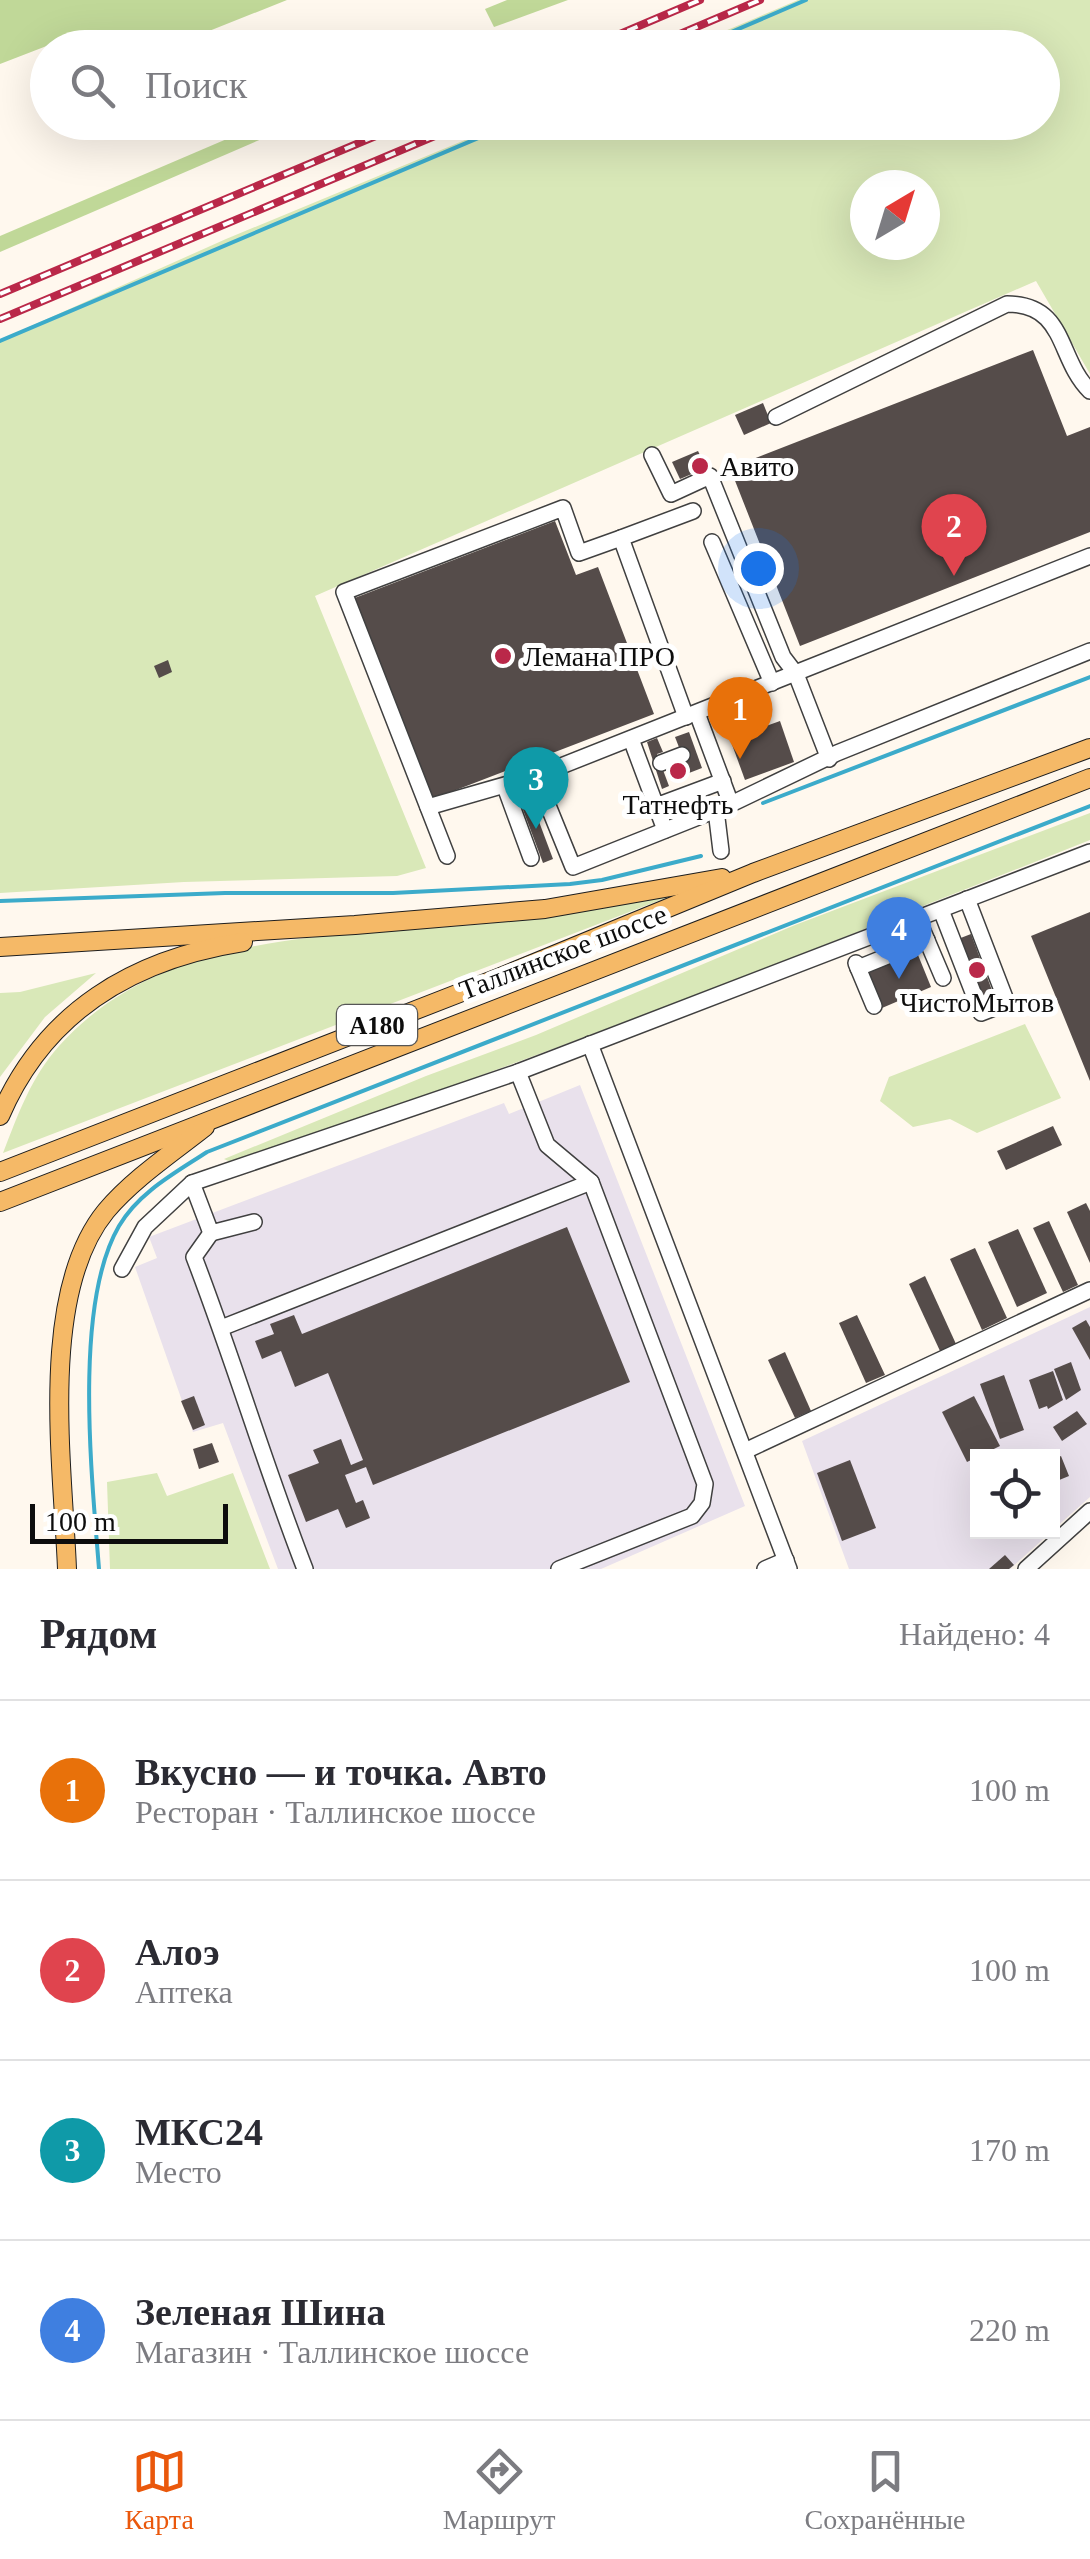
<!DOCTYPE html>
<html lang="ru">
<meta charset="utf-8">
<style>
body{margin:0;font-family:"Times New Roman",serif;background:#f2f2f3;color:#2b2b33}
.controls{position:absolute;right:30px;bottom:30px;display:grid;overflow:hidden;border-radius:0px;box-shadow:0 10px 40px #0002}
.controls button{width:90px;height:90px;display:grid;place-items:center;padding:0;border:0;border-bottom:2px solid #e1e1e2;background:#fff;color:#2b2b33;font:50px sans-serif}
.compass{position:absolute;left:850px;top:170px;width:90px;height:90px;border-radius:50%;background:#fff;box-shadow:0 10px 40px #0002;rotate:38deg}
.scale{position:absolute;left:30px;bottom:25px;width:198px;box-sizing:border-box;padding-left:10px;border:5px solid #0d0d0d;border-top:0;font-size:28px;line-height:35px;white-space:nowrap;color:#0d0d0d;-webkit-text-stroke:8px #fff;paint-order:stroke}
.you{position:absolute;left:758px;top:568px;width:35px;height:35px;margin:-25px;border:8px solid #fff;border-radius:50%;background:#1a73e8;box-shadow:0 0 0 15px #1a73e833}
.badge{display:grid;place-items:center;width:65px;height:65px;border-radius:50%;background:#ea580c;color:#fff;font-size:32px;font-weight:700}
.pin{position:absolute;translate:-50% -82px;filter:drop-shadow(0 2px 5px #0008)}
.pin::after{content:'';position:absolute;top:52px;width:35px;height:30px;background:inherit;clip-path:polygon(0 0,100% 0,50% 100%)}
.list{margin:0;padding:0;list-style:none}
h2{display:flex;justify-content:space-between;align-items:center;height:130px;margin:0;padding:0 40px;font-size:42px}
h2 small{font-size:32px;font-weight:400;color:#7c7c81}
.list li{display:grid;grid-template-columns:65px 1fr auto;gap:30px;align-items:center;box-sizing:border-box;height:180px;padding:0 40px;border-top:2px solid #e1e1e2}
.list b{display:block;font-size:38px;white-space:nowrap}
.list p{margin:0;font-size:32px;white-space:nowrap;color:#7c7c81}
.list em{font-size:32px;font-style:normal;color:#7c7c81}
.icon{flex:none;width:55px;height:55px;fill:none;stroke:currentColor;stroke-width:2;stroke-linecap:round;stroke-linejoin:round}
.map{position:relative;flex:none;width:1090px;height:1569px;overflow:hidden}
.search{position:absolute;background:#fff;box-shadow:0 10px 40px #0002;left:30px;right:30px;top:30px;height:110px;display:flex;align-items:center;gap:25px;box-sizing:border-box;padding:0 35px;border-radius:55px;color:#7c7c81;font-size:38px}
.sheet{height:850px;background:#fff}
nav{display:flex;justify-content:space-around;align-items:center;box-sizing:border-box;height:140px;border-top:2px solid #e1e1e2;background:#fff;font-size:28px;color:#7c7c81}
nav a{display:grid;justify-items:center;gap:5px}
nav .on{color:#ea580c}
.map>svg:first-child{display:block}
.industrial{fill:#e9e1ec}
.green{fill:#d9e8b8;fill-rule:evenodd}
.forest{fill:#c0d898}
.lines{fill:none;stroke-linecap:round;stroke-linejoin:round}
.stream{stroke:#3cabca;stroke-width:4}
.building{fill:#554c4a}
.minor-casing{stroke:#404040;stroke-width:18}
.major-casing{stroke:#1e1e1e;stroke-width:20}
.minor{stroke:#fff;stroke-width:15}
.major{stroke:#f5b967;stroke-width:18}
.rail-casing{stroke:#ba2849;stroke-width:8}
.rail{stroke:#fff;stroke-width:4;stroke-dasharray:11;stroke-linecap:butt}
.poi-dot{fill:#ba2849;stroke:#fff;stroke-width:4}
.labels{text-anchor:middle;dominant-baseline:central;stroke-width:10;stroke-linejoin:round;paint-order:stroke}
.shield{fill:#fff;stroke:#565656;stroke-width:2.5}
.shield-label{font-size:25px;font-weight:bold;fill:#0d0d0d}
.poi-label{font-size:28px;fill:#0d0d0d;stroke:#fff;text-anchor:start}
.street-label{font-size:28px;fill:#0d0d0d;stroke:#fff}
</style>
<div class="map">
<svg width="1090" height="1569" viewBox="0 0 1090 1569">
<rect width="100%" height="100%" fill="#fff8ee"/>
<g class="industrial">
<polygon points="580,1085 745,1506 601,1569 278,1569 223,1423 193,1432 135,1267 157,1258 149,1237 504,1103 509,1114"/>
<polygon points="1090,1307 1090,1497 1053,1530 1052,1456 978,1456 978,1532 1051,1532 1010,1569 849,1569 802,1441"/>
</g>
<g class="green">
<path d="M798 0H1090V374L1036 281 315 596 426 868 397 876 184 882 0 893V340L226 239 506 123 1042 122V48L687 47ZM865 185H925V245H865Z"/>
<path d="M1090 813V840C806 953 522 1065 233 1163L224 1159 426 1076 536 1035 795 925Z"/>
<path d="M669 891 671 896 3 1153C18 1115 31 1077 59 1046 163 930 332 937 473 925 540 919 604 909 669 891Z"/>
<polygon points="96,973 45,1017 0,1077 0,993 20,992"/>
<polygon points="1025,1024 1061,1098 977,1133 950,1119 913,1127 880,1101 889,1077"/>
<polygon points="157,1473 167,1496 233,1473 270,1569 110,1569 107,1482"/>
</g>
<g class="forest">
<polygon points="0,0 287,0 169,47 107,47 88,30 0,64"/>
<polygon points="507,0 568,0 494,27 485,9"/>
<polygon points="264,123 270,123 271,135 0,252 0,236"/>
</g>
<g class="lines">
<g class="stream">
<polyline points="694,48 806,0"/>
<polyline points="0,341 516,122"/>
<polyline points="763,803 1090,677"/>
<polyline points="0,901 225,893 393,893 570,884 602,880 701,856"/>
<path d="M99 1569C92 1478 73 1305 119 1226 139 1192 175 1173 207 1152L1090 806"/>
</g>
</g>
<g class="building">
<polygon points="1033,350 1067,436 1090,427 1090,532 800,646 730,468"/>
<polygon points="763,403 771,423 744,435 735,415"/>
<polygon points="698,451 706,468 680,479 672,462"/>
<polygon points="555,521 576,575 598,567 654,714 430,800 352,599"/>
<polygon points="168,660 172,672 159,678 154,666"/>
<polygon points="780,721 794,762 745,780 730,739"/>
<polygon points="689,732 702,768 689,773 675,737"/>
<polygon points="657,738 663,752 657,754 669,786 662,789 647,742"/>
<polygon points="529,795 553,859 543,863 519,799"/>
<polygon points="1090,912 1090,1081 1031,936"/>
<polygon points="971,934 996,1001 984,1005 958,939"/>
<polygon points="916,950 931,987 882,1008 866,971"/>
<polygon points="1053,1126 1062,1145 1006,1170 997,1151"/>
<polygon points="1086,1203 1090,1211 1090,1263 1067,1212"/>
<polygon points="1049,1221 1078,1285 1063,1292 1033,1228"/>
<polygon points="567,1227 630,1382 373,1485 366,1467 345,1475 356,1503 363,1500 370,1518 346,1528 338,1509 306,1522 288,1475 319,1463 313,1450 341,1439 351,1465 363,1460 328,1373 295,1387 281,1351 262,1359 255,1341 274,1334 270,1324 294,1315 302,1334"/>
<polygon points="1018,1229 1047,1293 1017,1307 988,1242"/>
<polygon points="975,1248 1007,1318 982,1330 950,1259"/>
<polygon points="925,1276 956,1344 940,1351 909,1284"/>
<polygon points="857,1315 885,1375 866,1383 839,1323"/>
<polygon points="1086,1320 1090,1327 1090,1360 1072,1328"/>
<polygon points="785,1352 811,1411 795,1418 768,1360"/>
<polygon points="1071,1362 1081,1390 1066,1400 1054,1369"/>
<polygon points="1053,1371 1063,1400 1048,1409 1047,1406 1039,1409 1029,1380"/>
<polygon points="1004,1375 1024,1430 1000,1439 980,1384"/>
<polygon points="194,1396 205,1425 193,1430 181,1401"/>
<polygon points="974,1396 1000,1446 967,1462 942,1412"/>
<polygon points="1077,1411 1087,1424 1062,1441 1053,1427"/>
<polygon points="212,1443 219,1462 199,1469 193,1449"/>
<polygon points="1061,1456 1069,1476 1052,1483 1052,1460"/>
<polygon points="850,1460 876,1528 842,1541 817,1473"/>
<polygon points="1005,1555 1014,1565 1009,1569 989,1569"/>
</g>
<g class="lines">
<defs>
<g id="minor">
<path d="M776 417 1007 304C1067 304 1057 359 1090 391"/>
<polyline points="652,455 671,494 710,476 783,657 796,674 829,759"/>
<polyline points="712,542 772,683"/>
<polyline points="697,713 731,804"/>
<polyline points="686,717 621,538 693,511"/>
<polyline points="631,739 665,830"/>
<polyline points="661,763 682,755"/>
<polyline points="536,776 573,867 731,804 837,753 1090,651"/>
<polyline points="505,787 531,858"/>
<polyline points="656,806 723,781"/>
<polyline points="428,807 536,776 1090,556"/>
<polyline points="716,810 721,851"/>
<polyline points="447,856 344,592 563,508 579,553 621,538"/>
<polyline points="941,910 981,1013 1007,1003 967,899"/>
<polyline points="923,931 943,978"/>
<polyline points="856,963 874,1006"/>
<polyline points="858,968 927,940"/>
<polyline points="590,1044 789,1569"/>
<polyline points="518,1072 547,1145 591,1182 705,1484 702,1503 692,1516 559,1569"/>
<polyline points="192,1183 211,1233 254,1222"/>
<path d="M211 1233 194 1257C234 1361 265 1466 305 1569"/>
<polyline points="122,1269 145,1227 192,1183 518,1072 1090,852"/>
<polyline points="221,1328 591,1182"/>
<polyline points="745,1451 1090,1290"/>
<polyline points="765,1569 786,1560"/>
<polyline points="1026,1569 1090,1511"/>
</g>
<g id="major">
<polyline points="0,947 355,925 545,909 722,878"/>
<path d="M0 1116C45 1011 134 959 243 942"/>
<polyline points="0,1172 498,978 753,873 1090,748"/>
<polyline points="0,1202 1090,778"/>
<path d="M67 1569C63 1466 38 1294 106 1211 133 1179 172 1153 205 1127"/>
</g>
</defs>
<use href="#minor" class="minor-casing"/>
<use href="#major" class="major-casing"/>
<use href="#minor" class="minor"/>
<use href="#major" class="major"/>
<defs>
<g id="rail">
<polyline points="587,48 700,0"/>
<polyline points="647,48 760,0"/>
<polyline points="0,294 409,122"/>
<polyline points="0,319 468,122"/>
</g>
</defs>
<use href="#rail" class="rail-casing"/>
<use href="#rail" class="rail"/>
</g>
<g class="poi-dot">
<circle cx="700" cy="466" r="10"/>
<circle cx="503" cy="656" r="10"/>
<circle cx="678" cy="771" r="10"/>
<circle cx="977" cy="970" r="10"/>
</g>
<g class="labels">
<rect class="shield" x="337" y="1005" width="80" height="40" rx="8"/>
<g class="shield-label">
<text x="377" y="1025">A180</text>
</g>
<g class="poi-label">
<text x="720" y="466">Авито</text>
<text x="523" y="656">Лемана ПРО</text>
<text x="678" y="804" text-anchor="middle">Татнефть</text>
<text x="977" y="1002" text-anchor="middle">ЧистоМытов</text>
</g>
<g class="street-label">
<text transform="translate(563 952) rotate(-21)">Таллинское шоссе</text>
</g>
</g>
</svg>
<div class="controls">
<button><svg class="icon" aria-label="locate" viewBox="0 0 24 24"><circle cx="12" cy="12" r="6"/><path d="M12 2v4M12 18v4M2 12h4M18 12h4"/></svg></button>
</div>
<svg class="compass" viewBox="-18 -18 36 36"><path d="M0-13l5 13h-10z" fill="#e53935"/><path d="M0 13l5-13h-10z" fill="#7c7c81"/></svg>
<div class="scale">100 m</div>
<div class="you"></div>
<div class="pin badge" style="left:740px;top:759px;background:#e8710a">1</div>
<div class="pin badge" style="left:954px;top:576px;background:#e0444e">2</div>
<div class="pin badge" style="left:536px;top:829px;background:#0f9aa8">3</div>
<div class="pin badge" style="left:899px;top:979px;background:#3f7fe0">4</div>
<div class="search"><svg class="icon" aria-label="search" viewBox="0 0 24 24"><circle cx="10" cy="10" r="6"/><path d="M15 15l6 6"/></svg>Поиск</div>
</div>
<section class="sheet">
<h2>Рядом<small>Найдено: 4</small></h2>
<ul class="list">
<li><span class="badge" style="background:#e8710a">1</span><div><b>Вкусно — и точка. Авто</b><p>Ресторан · Таллинское шоссе</p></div><em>100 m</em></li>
<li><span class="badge" style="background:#e0444e">2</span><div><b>Алоэ</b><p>Аптека</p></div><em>100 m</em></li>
<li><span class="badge" style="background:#0f9aa8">3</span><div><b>МКС24</b><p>Место</p></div><em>170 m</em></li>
<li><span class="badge" style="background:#3f7fe0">4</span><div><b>Зеленая Шина</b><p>Магазин · Таллинское шоссе</p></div><em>220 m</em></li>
</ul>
</section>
<nav>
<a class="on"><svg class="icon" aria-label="map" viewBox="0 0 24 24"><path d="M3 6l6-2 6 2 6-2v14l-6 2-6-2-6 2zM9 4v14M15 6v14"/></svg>Карта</a>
<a><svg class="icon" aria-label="directions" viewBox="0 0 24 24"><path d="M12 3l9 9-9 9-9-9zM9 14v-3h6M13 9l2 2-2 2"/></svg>Маршрут</a>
<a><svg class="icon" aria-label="saved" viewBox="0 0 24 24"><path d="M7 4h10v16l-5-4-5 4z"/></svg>Сохранённые</a>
</nav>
